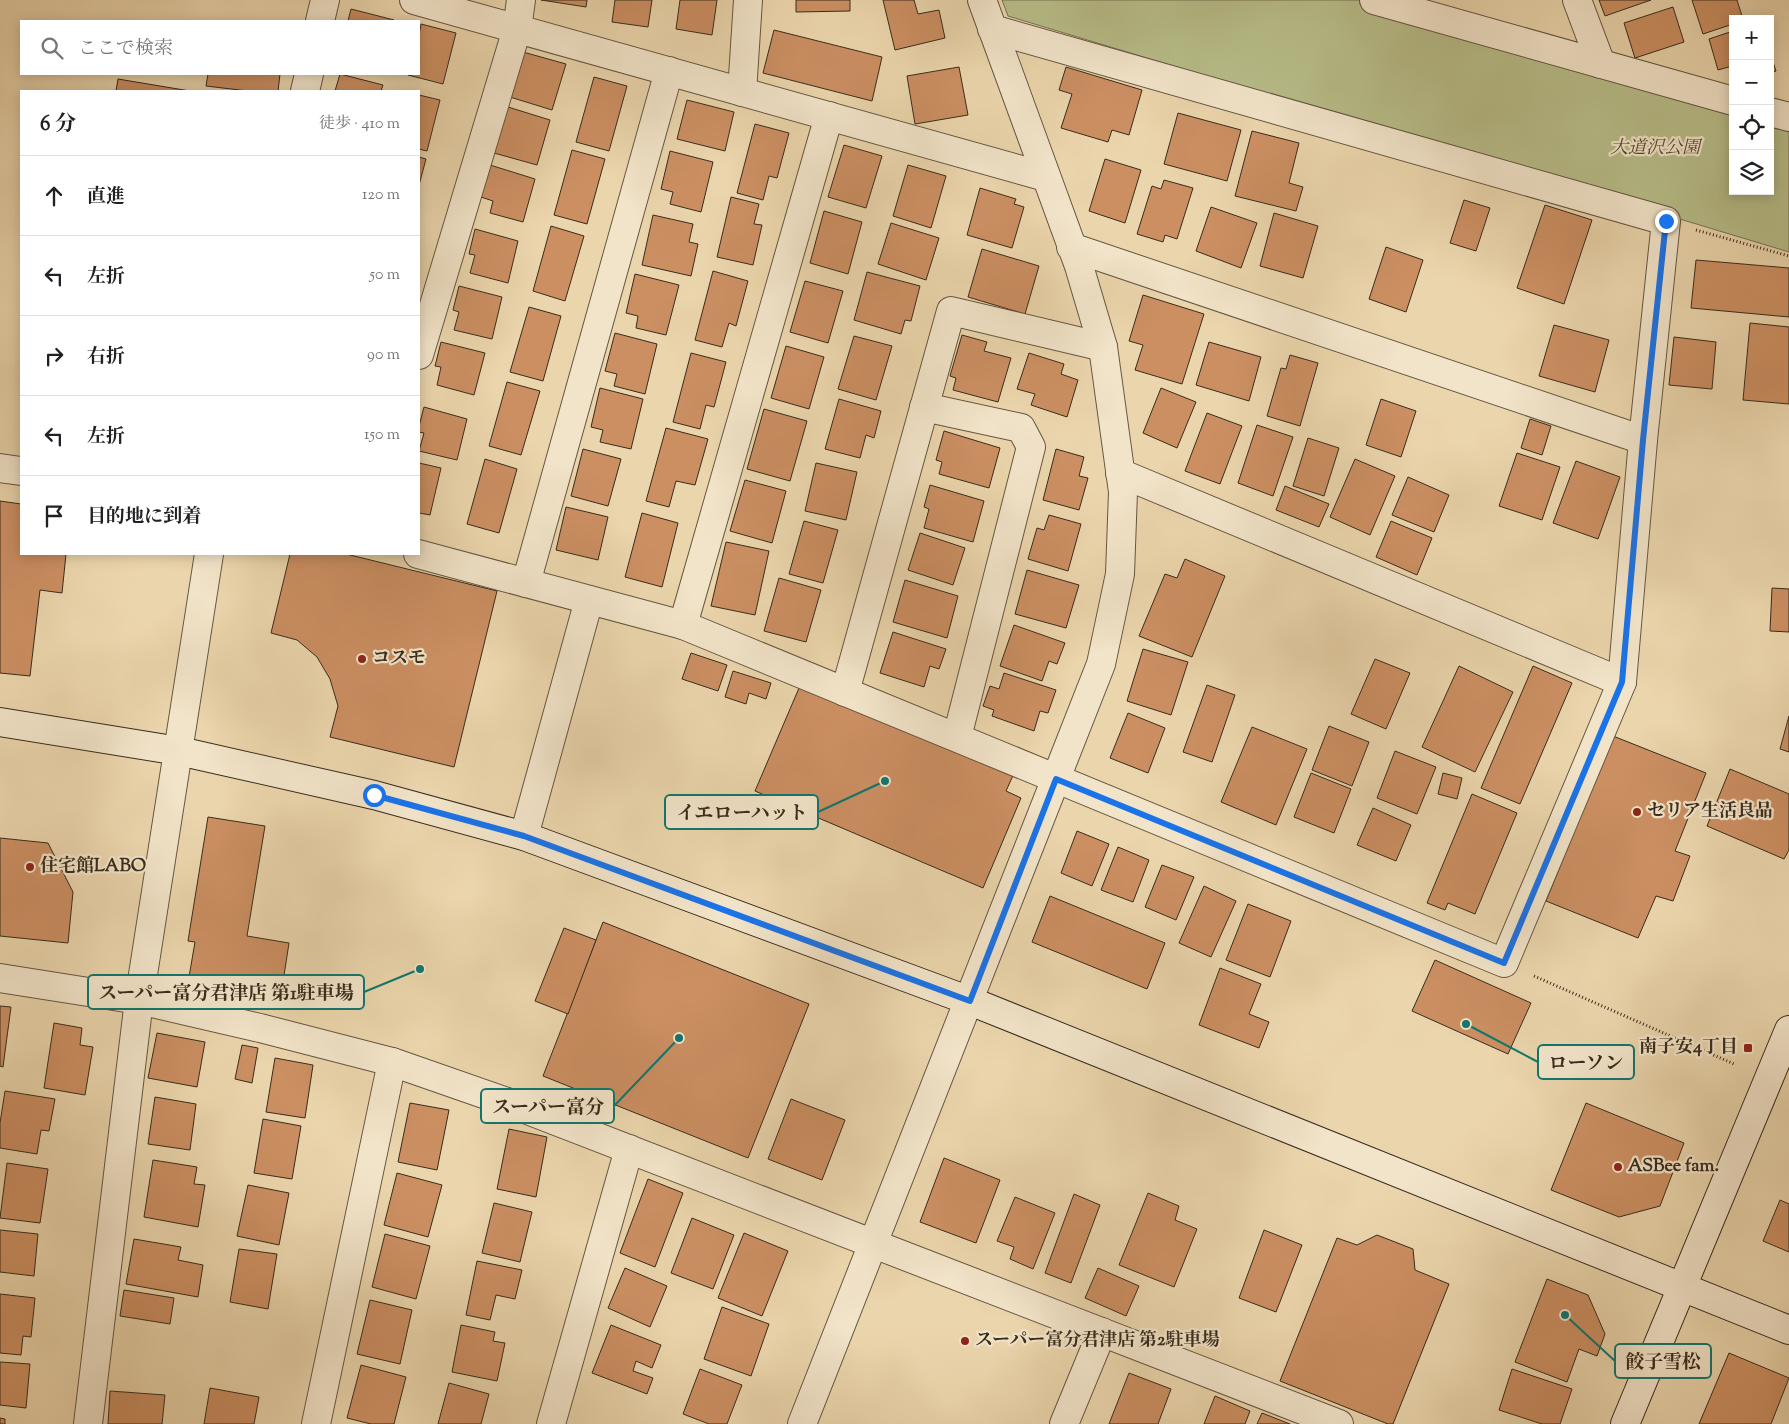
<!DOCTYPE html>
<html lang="ja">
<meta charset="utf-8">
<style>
body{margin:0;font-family:"Sorts Mill Goudy","Noto Serif JP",serif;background:#f6f6f6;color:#202124}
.controls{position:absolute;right:15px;top:15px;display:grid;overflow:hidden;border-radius:0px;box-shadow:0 2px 12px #0003}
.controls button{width:45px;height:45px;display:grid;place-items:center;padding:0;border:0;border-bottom:1px solid #e0e0e0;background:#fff;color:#202124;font:25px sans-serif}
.stop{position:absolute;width:15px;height:15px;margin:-11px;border:4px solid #1a73e8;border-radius:50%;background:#fff}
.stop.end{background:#1a73e8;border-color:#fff;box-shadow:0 1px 5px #0008}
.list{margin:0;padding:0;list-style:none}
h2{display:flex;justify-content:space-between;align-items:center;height:65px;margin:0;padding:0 20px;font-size:21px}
h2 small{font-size:16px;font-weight:400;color:#757577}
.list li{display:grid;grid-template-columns:32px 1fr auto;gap:15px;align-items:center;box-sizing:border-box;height:80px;padding:0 20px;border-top:1px solid #e0e0e0}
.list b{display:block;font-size:19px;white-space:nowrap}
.list em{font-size:16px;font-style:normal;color:#757577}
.icon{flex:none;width:28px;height:28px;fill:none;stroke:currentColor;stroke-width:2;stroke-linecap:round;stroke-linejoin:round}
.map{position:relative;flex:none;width:1789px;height:1424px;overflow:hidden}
.search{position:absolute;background:#fff;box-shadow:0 2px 12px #0003;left:20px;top:20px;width:400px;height:55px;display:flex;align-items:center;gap:12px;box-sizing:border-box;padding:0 18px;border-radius:0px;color:#757577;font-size:19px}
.panel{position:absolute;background:#fff;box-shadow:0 2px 12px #0003;left:20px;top:90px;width:400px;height:465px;border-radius:0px}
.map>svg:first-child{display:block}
.green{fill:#b7bd89;stroke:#787452}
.building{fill:#cb8f62;stroke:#382c1c}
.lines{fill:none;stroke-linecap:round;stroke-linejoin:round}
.street-casing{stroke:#655640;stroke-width:30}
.secondary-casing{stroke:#382c1c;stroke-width:30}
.path{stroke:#382c1c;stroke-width:3;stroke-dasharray:1 2.5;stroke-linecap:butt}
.street{stroke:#f2e4c9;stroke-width:28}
.secondary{stroke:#f2e4c9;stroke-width:28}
.route{stroke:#1a73e8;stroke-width:6}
.poi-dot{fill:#8f2418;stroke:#f2e4c9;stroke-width:2}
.labels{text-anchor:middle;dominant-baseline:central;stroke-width:4.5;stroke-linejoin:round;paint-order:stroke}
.park-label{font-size:18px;font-style:italic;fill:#514932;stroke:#f2e4c9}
.poi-label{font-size:18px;font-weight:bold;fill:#382c1c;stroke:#f2e4c9;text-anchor:start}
.leader{fill:none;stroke:#0f766e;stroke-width:2}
.callout-dot{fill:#0f766e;stroke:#f2e4c9;stroke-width:2}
.callout{fill:#f2e4c9;stroke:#0f766e;stroke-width:2}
.callout-label{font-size:19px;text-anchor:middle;font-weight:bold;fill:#382c1c}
</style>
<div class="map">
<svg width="1789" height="1424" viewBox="0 0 1789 1424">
<rect width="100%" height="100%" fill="#ebd5ac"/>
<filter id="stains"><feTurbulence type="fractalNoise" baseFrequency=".004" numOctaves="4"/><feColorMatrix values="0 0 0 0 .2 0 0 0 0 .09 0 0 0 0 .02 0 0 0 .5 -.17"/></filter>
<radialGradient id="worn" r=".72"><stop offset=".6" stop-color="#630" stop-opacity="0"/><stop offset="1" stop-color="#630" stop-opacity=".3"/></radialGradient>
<polygon class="green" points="1002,0 1362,0 1733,110 1733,191 1770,191 1770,121 1789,126 1789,252 1008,16"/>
<g class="building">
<polygon points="541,0 587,0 586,7"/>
<polygon points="615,0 652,0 648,27 612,22"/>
<polygon points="680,0 717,0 712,35 676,29"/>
<polygon points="796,0 850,0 850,11 796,12"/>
<polygon points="883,0 914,0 918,14 939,10 945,38 895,50"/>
<polygon points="1599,0 1651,0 1605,16"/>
<polygon points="1692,0 1737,0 1743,19 1733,19 1733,24 1703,34"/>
<polygon points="1673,7 1684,42 1635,58 1624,23"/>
<polygon points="351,9 394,20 394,21 348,21"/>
<polygon points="421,24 456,33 443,84 408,75 419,74 419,35"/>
<polygon points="774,30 882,57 872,101 763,73"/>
<polygon points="1733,31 1733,69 1732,66 1718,70 1709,39"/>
<polygon points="523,52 566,64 552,110 510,97"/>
<polygon points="1770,53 1776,71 1770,73"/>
<polygon points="959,67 968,115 915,124 907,76"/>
<polygon points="1066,67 1142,90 1129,135 1112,130 1108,142 1061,128 1072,94 1059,90"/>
<polygon points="208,74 280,74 278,91 248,91 206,86"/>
<polygon points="340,74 383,85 381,91 335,91"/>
<polygon points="594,77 627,86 609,151 576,142"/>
<polygon points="118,79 190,91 116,91"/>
<polygon points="419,95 440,100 427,151 419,149"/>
<polygon points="687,100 734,112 725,151 677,139"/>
<polygon points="508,107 550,120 537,165 494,153"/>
<polygon points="1178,113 1241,130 1227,181 1164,164"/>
<polygon points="755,124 789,133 777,178 769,176 763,200 737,193"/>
<polygon points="1252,131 1299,143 1289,183 1303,187 1296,211 1235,196"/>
<polygon points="844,145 882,156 866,208 828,197"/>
<polygon points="572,150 605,159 587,224 554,215"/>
<polygon points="670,151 713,162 701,212 670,204 673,192 661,189"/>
<polygon points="419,157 426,159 419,185"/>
<polygon points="1105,159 1141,170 1125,223 1089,211"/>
<polygon points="490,165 535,179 523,222 490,213 493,201 481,197"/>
<polygon points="908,165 946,176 931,228 893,216"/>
<polygon points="1164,180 1193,188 1177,239 1165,235 1163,242 1137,234 1152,186 1161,189"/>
<polygon points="980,188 1016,199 1014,204 1024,207 1012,248 967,235"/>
<polygon points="731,197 759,204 754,224 762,225 753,265 717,257"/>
<polygon points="1464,200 1490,208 1476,251 1450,243"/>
<polygon points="1545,205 1592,220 1564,304 1517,288"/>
<polygon points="1211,207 1257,223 1241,268 1196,251"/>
<polygon points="824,211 862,222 848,274 810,263"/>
<polygon points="1274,213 1318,226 1303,278 1260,266"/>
<polygon points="653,215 693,224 689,242 698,244 691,276 642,265"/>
<polygon points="891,223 939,238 926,280 878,264"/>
<polygon points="551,226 584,236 565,301 533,291"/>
<polygon points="475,229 518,241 508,283 470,273 475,255 469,254"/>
<polygon points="1386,247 1423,260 1406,312 1369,299"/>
<polygon points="982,249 1039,266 1025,314 968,297"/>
<polygon points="1696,260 1789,268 1789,317 1691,308"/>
<polygon points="713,271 748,281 736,326 729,323 722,347 695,340"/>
<polygon points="867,272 920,286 911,321 905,320 901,334 854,320"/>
<polygon points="635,274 679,285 666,335 636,328 638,316 626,313"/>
<polygon points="805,281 843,291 828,343 790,332"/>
<polygon points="459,286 502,297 492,339 454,330 459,312 453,310"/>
<polygon points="1143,295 1204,314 1182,384 1135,370 1143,345 1129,341"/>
<polygon points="529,307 561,316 543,381 510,372"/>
<polygon points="1750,323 1789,327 1789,404 1743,400"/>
<polygon points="1554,325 1609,340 1595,392 1539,376"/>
<polygon points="615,333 657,344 645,394 614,386 617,374 605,371"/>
<polygon points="962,335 987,342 984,351 1011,358 998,402 953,390 956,378 950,376"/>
<polygon points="854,336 892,346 876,400 838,389"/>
<polygon points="1674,337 1716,342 1712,389 1669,385"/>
<polygon points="441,342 485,353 474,395 437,385 441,367 435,366"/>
<polygon points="1209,342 1261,357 1249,401 1196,385"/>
<polygon points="786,346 824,357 809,409 771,398"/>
<polygon points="691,353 726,362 714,407 706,405 700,429 673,422"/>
<polygon points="1029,353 1064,364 1061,374 1078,380 1067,417 1031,405 1035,394 1017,389"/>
<polygon points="1290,355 1318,363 1300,426 1267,416 1281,368 1286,369"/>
<polygon points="507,382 540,391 521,455 489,446"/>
<polygon points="600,388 643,399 631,449 600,442 603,430 591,427"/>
<polygon points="1161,388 1196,402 1177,448 1143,433"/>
<polygon points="839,399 881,411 874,438 866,435 860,458 825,449"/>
<polygon points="1381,399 1416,411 1401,457 1366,445"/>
<polygon points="424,407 467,419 457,460 419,451 424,433 419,432 419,426"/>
<polygon points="764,409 807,421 790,481 747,469"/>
<polygon points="1207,413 1242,426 1220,484 1185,471"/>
<polygon points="1530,419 1551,426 1542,455 1521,448"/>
<polygon points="1257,425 1293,437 1273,496 1238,483"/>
<polygon points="666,428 708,439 695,485 676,481 669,507 646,501"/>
<polygon points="944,431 1000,448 989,488 939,474 942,462 936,460"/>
<polygon points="1308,438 1339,448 1324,496 1293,486"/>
<polygon points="583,449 621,459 608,506 571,496"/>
<polygon points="1056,449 1084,457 1079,476 1088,478 1079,510 1043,500"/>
<polygon points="1517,453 1560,467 1542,520 1499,506"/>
<polygon points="485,459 517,469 499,533 467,524"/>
<polygon points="1355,459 1395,476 1370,535 1330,517"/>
<polygon points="1576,461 1620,477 1598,539 1553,523"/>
<polygon points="419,463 441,468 430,515 419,513"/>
<polygon points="816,463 857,472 846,520 805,511"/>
<polygon points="1408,477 1449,495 1434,532 1392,515"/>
<polygon points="745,480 786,491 772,543 730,531"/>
<polygon points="930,485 984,501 973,542 924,528 929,509 924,507"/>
<polygon points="1285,486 1329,504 1319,527 1276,510"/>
<polygon points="0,501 21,504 21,554 66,554 62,593 40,590 30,676 0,673"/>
<polygon points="566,507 608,517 598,560 556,550"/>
<polygon points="642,513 678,523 662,587 625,577"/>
<polygon points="1049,515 1081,524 1068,571 1028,559 1037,528 1044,530"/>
<polygon points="804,521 838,530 823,583 789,574"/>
<polygon points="1391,521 1432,538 1417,575 1376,557"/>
<polygon points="920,533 965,548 953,585 908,570"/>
<polygon points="726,542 769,551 755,615 711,606"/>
<polygon points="290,554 346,554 497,591 454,767 330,737 338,706 330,679 317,657 297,640 271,633"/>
<polygon points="1185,559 1225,576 1192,657 1139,636 1165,574 1177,578"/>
<polygon points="1027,570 1079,585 1066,628 1015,614"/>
<polygon points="779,578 821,590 806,642 764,631"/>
<polygon points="905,580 958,596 947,638 893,622"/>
<polygon points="1772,588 1789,589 1789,632 1770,631"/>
<polygon points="1014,625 1065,643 1057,664 1049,661 1042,681 1000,666"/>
<polygon points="893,632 946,649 939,669 930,666 924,687 880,673"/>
<polygon points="1143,649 1188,662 1171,715 1127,701"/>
<polygon points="691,653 727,665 718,691 682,679"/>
<polygon points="1375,659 1410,673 1386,729 1351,714"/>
<polygon points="1459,666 1513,692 1475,772 1422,747"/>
<polygon points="1533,666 1572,683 1520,804 1481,788"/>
<polygon points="733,671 771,683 766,699 749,693 746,704 725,697"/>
<polygon points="1004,673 1056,690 1048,713 1040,711 1034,731 992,716 994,710 983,706 990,686 999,689"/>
<polygon points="802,681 1015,771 1006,791 1021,798 983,888 755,791"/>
<polygon points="1207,685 1235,695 1212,762 1183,752"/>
<polygon points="1128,713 1165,728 1148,773 1110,758"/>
<polygon points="1789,716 1789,752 1780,749"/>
<polygon points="1329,726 1369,742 1352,786 1312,770"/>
<polygon points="1252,727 1307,749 1276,825 1221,802"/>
<polygon points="1613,736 1706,773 1675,851 1690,856 1673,901 1656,896 1638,938 1546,901"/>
<polygon points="1395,751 1436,767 1417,814 1377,798"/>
<polygon points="1730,769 1789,794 1789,850 1784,859 1707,826"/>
<polygon points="1311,773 1351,789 1334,833 1294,817"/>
<polygon points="1443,773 1462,778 1457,799 1438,794"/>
<polygon points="1472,794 1517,813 1475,914 1448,903 1445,910 1427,903"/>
<polygon points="1373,808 1411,825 1396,861 1357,845"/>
<polygon points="208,817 265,826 247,936 289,943 279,1008 248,1003 251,987 189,977 195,942 188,941"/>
<polygon points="1077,831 1109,844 1092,886 1061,873"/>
<polygon points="0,838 48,843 73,892 68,943 0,936"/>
<polygon points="1118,847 1149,860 1133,902 1101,890"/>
<polygon points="1162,865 1194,877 1176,920 1145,907"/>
<polygon points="1204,886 1236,901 1211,957 1179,943"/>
<polygon points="1050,896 1165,943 1147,989 1032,942"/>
<polygon points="1248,904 1291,921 1270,977 1226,960"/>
<polygon points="603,922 809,1004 748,1158 543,1076"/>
<polygon points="564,928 596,940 568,1014 535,1001"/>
<polygon points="1435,960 1531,1003 1508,1054 1412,1011"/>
<polygon points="1220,968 1261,984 1249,1014 1269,1022 1259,1048 1199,1025"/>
<polygon points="0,1006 11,1007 3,1067 0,1066"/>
<polygon points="54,1023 82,1028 80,1045 93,1047 85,1095 44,1088"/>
<polygon points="157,1033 205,1042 197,1087 148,1078"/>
<polygon points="242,1045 258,1048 252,1083 235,1079"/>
<polygon points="275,1058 313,1065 305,1118 266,1112"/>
<polygon points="5,1091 55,1099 49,1131 41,1130 37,1154 0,1148 0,1123"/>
<polygon points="155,1097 196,1104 190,1150 148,1144"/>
<polygon points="791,1099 845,1120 822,1180 768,1159"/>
<polygon points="410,1103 449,1110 437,1170 398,1162"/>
<polygon points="1586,1103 1684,1143 1660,1206 1619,1217 1551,1190"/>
<polygon points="263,1119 301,1126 292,1179 254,1173"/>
<polygon points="509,1129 547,1137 536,1197 497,1189"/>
<polygon points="944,1158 1000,1180 976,1243 920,1222"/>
<polygon points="153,1160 197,1167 194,1184 205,1185 198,1227 144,1217"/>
<polygon points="7,1163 48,1169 40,1223 0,1218"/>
<polygon points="397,1173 442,1185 428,1237 384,1225"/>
<polygon points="648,1179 683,1193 655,1267 620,1253"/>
<polygon points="248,1185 289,1193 279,1245 237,1236"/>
<polygon points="1148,1193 1179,1206 1175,1220 1197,1229 1174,1287 1119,1265"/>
<polygon points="1074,1194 1100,1205 1071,1283 1045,1273"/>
<polygon points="1015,1197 1055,1213 1033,1269 1010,1259 1014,1247 997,1241"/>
<polygon points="1780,1200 1789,1204 1789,1252 1763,1241"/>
<polygon points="494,1203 532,1212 520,1262 482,1253"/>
<polygon points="692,1218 734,1235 713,1289 671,1273"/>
<polygon points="0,1230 38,1234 34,1276 0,1272"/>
<polygon points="1264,1230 1302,1245 1276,1312 1239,1298"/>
<polygon points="744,1233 788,1251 762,1316 718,1298"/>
<polygon points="385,1234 430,1246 416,1299 372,1287"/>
<polygon points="1377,1235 1413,1249 1415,1270 1449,1284 1393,1424 1388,1424 1280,1381 1337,1238 1357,1245"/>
<polygon points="134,1239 181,1247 178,1260 203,1265 198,1297 126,1284"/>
<polygon points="239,1249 277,1254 268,1309 230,1302"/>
<polygon points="477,1261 522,1270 515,1299 496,1295 490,1320 466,1315"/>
<polygon points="625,1268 667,1286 650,1327 608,1308"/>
<polygon points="1098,1268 1139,1286 1126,1316 1085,1298"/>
<polygon points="1547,1279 1588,1295 1605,1334 1597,1356 1579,1349 1567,1382 1515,1362"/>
<polygon points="124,1290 174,1298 170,1324 120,1316"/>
<polygon points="0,1294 35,1298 31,1337 23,1336 21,1355 0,1353"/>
<polygon points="370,1300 412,1310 400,1364 357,1354"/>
<polygon points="722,1307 769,1324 751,1376 704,1359"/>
<polygon points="461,1325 495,1332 493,1341 505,1343 497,1381 452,1372"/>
<polygon points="611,1325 661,1345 652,1368 636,1361 633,1371 653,1378 647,1394 592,1373"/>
<polygon points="1729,1353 1789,1378 1771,1424 1699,1424"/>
<polygon points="0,1362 30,1364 26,1408 0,1405"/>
<polygon points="361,1365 406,1377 394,1424 371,1424 347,1418"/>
<polygon points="700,1369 742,1385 727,1424 709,1424 683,1414"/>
<polygon points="1512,1369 1572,1389 1560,1424 1542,1424 1499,1410"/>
<polygon points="1129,1373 1171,1389 1158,1424 1109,1424"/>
<polygon points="449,1383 489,1394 481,1424 438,1424"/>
<polygon points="210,1388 259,1397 254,1424 204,1424"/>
<polygon points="110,1391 165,1395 162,1424 108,1424"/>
<polygon points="1215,1396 1250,1411 1245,1424 1204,1424"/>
<polygon points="1262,1413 1290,1424 1257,1424"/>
<polygon points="0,1418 5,1419 5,1424 0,1424"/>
</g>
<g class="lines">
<defs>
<g id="street">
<polyline points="414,0 1046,177"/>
<polyline points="1374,0 1733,101"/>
<polyline points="1577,0 1601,64"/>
<polyline points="320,21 325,0"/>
<polyline points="305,91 309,74"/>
<polyline points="742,92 748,0"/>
<polyline points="1770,112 1789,117"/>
<polyline points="1071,247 1643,440"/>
<polyline points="419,355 517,29 521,0"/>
<polyline points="924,407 1021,428 1031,447 957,737"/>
<polyline points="0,468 21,471"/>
<polyline points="1120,473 1622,682"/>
<polyline points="418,554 683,625 1504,963 1622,682 1643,440 1666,221 992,29"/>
<polyline points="526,583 669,71"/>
<polyline points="683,625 829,116"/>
<polyline points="845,692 951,311 1103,347"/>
<polyline points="524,836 589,600"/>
<polyline points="0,978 139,1000 260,1028 392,1062 507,1102 1339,1424"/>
<polyline points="88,1424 139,1000 209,554"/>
<polyline points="316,1424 392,1062"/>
<polyline points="551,1424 629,1149"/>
<polyline points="802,1424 1101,664 1120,574 1123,492 1103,347 1079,266 982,0"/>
<polyline points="1064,1424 1102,1332"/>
</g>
<g id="secondary">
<polyline points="0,722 179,751 374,795 524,836 970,1001 1789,1330"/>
<polyline points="1625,1424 1789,1030"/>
</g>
</defs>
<use href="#street" class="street-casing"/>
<use href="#secondary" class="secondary-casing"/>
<g class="path">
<polyline points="1696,230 1789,256"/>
<polyline points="1534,976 1734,1064"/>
</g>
<use href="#street" class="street"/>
<use href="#secondary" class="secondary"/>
</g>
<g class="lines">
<polyline class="route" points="374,795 524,836 970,1001 1056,779 1504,963 1622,682 1643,440 1666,221"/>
</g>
<g class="poi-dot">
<circle cx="362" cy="659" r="5"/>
<circle cx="1637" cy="812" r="5"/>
<circle cx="30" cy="867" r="5"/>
<rect x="1743" y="1043" width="10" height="10" rx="2.5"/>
<circle cx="1618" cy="1167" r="5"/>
<circle cx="965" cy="1341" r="5"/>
</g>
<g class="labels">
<g class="park-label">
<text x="1655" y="149">大道沢公園</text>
</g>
<g class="poi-label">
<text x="372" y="659">コスモ</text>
<text x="1647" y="812">セリア生活良品</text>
<text x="40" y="867">住宅館LABO</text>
<text x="1738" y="1048" text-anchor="end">南子安4丁目</text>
<text x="1628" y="1167">ASBee fam.</text>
<text x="975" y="1341">スーパー富分君津店 第2駐車場</text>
</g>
</g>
<path class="leader" d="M885 781L818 812M420 969L364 992M1466 1024L1538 1062M679 1038L614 1106M1565 1315L1615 1361"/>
<g class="callout-dot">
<circle cx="885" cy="781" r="5"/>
<circle cx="420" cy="969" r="5"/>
<circle cx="1466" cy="1024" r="5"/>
<circle cx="679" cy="1038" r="5"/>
<circle cx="1565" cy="1315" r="5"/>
</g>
<g class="callout">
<rect x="665" y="795" width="153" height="34" rx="5"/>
<rect x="88" y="975" width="276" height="34" rx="5"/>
<rect x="1538" y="1045" width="96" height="34" rx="5"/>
<rect x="481" y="1089" width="133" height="34" rx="5"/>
<rect x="1615" y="1344" width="96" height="34" rx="5"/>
</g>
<g class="callout-label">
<text x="742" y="819">イエローハット</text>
<text x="226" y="999">スーパー富分君津店 第1駐車場</text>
<text x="1586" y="1069">ローソン</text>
<text x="548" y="1113">スーパー富分</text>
<text x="1663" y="1368">餃子雪松</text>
</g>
<rect width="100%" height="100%" filter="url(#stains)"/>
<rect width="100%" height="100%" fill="url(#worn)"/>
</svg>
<div class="controls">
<button>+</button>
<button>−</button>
<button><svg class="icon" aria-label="locate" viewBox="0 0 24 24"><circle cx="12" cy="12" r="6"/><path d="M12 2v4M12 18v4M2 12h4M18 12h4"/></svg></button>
<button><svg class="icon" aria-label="layers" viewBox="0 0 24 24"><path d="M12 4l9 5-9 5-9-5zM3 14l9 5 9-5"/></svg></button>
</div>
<div class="stop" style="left:374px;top:795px"></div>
<div class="stop end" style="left:1666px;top:221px"></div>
<div class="search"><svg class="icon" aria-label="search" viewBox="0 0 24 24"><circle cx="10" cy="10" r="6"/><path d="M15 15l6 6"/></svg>ここで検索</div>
<section class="panel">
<h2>6 分<small>徒歩 · 410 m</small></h2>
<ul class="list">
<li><svg class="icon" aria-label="ahead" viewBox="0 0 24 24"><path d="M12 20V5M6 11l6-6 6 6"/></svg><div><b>直進</b></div><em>120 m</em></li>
<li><svg class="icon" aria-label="left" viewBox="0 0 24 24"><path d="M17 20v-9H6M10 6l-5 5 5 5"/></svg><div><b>左折</b></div><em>50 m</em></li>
<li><svg class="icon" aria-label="right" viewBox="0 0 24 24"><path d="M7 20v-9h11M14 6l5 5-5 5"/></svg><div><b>右折</b></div><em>90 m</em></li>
<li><svg class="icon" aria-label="left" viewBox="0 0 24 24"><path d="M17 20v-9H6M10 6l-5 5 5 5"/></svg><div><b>左折</b></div><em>150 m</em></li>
<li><svg class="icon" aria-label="arrive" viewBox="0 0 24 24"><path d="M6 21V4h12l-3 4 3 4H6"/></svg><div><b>目的地に到着</b></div></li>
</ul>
</section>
</div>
